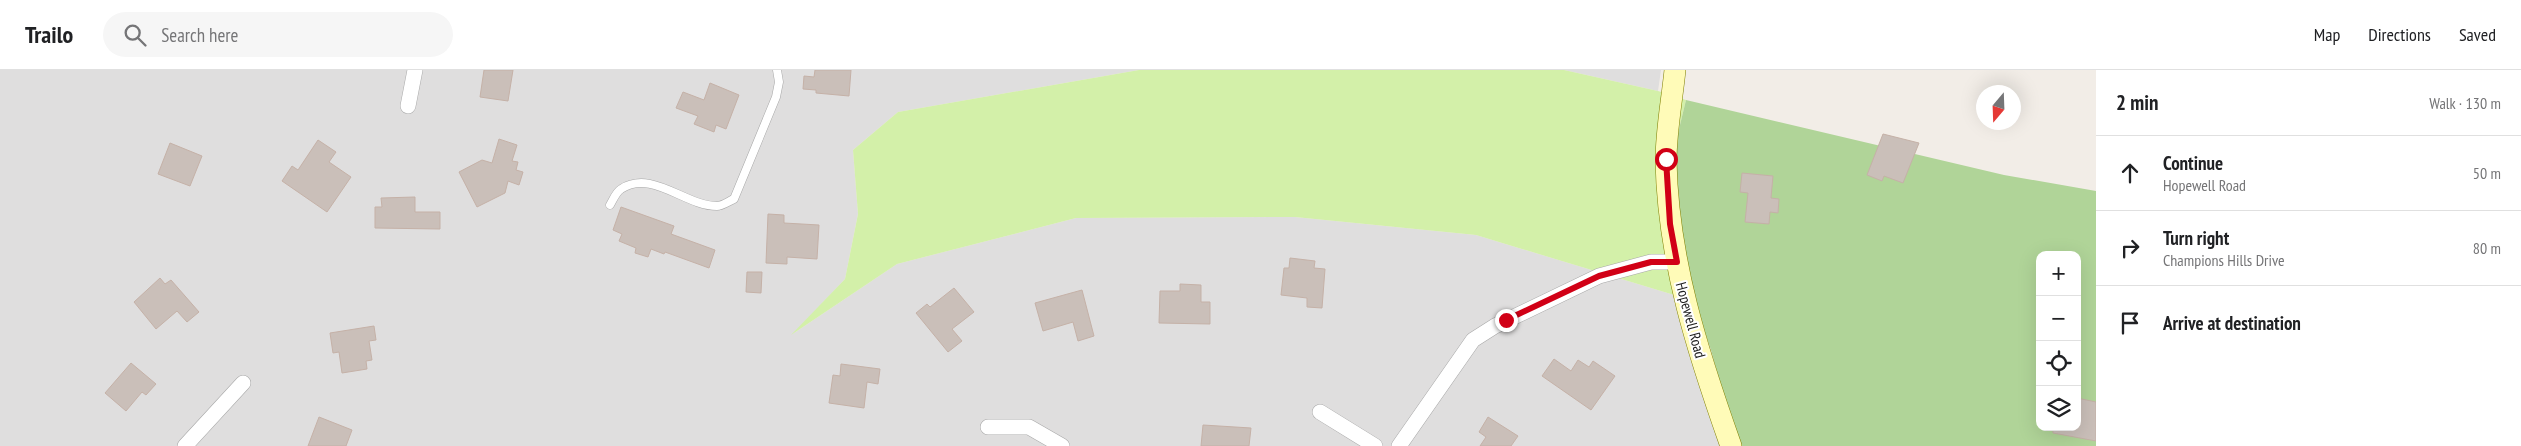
<!DOCTYPE html>
<meta charset="utf-8">
<style>
body{margin:0;font-family:"PT Sans Narrow",sans-serif;background:#f6f6f6;color:#202124}
.controls{position:absolute;right:15px;bottom:15px;display:grid;overflow:hidden;border-radius:10px;box-shadow:0 5px 20px #0002}
.controls button{width:45px;height:45px;display:grid;place-items:center;padding:0;border:0;border-bottom:1px solid #e0e0e0;background:#fff;color:#202124;font:25px sans-serif}
.compass{position:absolute;left:1976px;top:15px;width:45px;height:45px;border-radius:50%;background:#fff;box-shadow:0 5px 20px #0002;rotate:199deg}
.stop{position:absolute;width:15px;height:15px;margin:-11px;border:4px solid #d10016;border-radius:50%;background:#fff}
.stop.end{background:#d10016;border-color:#fff;box-shadow:0 1px 5px #0008}
.list{margin:0;padding:0;list-style:none}
h2{display:flex;justify-content:space-between;align-items:center;height:65px;margin:0;padding:0 20px;font-size:21px}
h2 small{font-size:16px;font-weight:400;color:#757577}
.list li{display:grid;grid-template-columns:32px 1fr auto;gap:15px;align-items:center;box-sizing:border-box;height:75px;padding:0 20px;border-top:1px solid #e0e0e0}
.list b{display:block;font-size:19px;white-space:nowrap}
.list p{margin:0;font-size:16px;white-space:nowrap;color:#757577}
.list em{font-size:16px;font-style:normal;color:#757577}
.icon{flex:none;width:28px;height:28px;fill:none;stroke:currentColor;stroke-width:2;stroke-linecap:round;stroke-linejoin:round}
.map{position:relative;flex:none;width:2096px;height:376px;overflow:hidden}
header{display:flex;align-items:center;gap:30px;box-sizing:border-box;height:70px;padding:0 25px;background:#fff;border-bottom:1px solid #e0e0e0}
header strong{font-size:24px}
nav{display:flex;gap:28px;margin-inline-start:auto;font-size:18px}
.search{width:350px;height:45px;background:#f6f6f6;display:flex;align-items:center;gap:12px;box-sizing:border-box;padding:0 18px;border-radius:28px;color:#757577;font-size:19px}
main{display:flex}
aside{flex:1;background:#fff}
.map>svg:first-child{display:block}
.residential{fill:#dfdede}
.grass{fill:#d3f0a9}
.forest{fill:#b0d498;fill-rule:evenodd}
.building{fill:#cabfb9;stroke:#c5b1a7}
.lines{fill:none;stroke-linecap:round;stroke-linejoin:round}
.lane-casing{stroke:#a8a8a8;stroke-width:9}
.street-casing{stroke:#a8a8a8;stroke-width:16}
.secondary-casing{stroke:#7f7f00;stroke-width:22}
.lane{stroke:#fff;stroke-width:8}
.street{stroke:#fff;stroke-width:15}
.secondary{stroke:#fffbb8;stroke-width:21}
.route{stroke:#d10016;stroke-width:6}
.labels{text-anchor:middle;dominant-baseline:central;stroke-width:4;stroke-linejoin:round;paint-order:stroke}
.street-label{font-size:15px;fill:#212121;stroke:#fff}
</style>
<header>
<strong>Trailo</strong>
<div class="search"><svg class="icon" aria-label="search" viewBox="0 0 24 24"><circle cx="10" cy="10" r="6"/><path d="M15 15l6 6"/></svg>Search here</div>
<nav><a>Map</a><a>Directions</a><a>Saved</a></nav>
</header>
<main>
<div class="map">
<svg width="2096" height="376" viewBox="0 0 2096 376">
<rect width="100%" height="100%" fill="#f2ede7"/>
<g class="residential">
<polygon points="0,0 1139,0 898,42 853,80 858,144 845,209 794,263 897,194 1076,148 1295,147 1476,165 1694,231 1711,280 1737,376 0,376"/>
<polygon points="1564,0 1661,0 1658,21"/>
</g>
<polygon class="grass" points="1139,0 1564,0 1658,21 1686,30 1667,109 1694,231 1476,165 1295,147 1076,148 897,194 791,265 845,209 858,144 853,80 898,42"/>
<path class="forest" d="M1686 30 2004 105 2096 121V376H1737L1711 280 1694 231 1667 109ZM2040 185H2077V357H2040Z"/>
<g class="building">
<polygon points="484,0 513,0 508,31 480,27"/>
<polygon points="815,0 851,0 849,26 816,23 816,20 803,19 804,6 814,7"/>
<polygon points="710,13 739,25 726,59 716,55 714,62 694,54 698,46 676,38 683,22 704,30"/>
<polygon points="1883,64 1919,73 1903,113 1884,106 1882,111 1867,105"/>
<polygon points="499,69 517,75 512,91 518,92 516,100 523,102 519,115 508,111 505,123 477,137 459,102 482,90 492,93"/>
<polygon points="318,70 336,82 329,92 351,107 327,142 282,111 292,96 298,100"/>
<polygon points="170,73 202,86 190,116 158,104"/>
<polygon points="1742,103 1773,106 1771,128 1779,129 1778,143 1770,142 1769,154 1745,152 1748,123 1740,122"/>
<polygon points="415,127 415,142 440,142 440,159 375,158 375,137 382,137 381,128"/>
<polygon points="621,137 674,156 671,164 715,180 709,198 665,182 664,184 651,179 648,187 635,183 636,178 619,171 622,164 613,160"/>
<polygon points="768,144 784,145 784,153 819,155 817,189 787,187 787,194 766,193"/>
<polygon points="1290,188 1315,191 1314,198 1325,199 1322,238 1307,237 1307,228 1281,225 1284,198 1289,198"/>
<polygon points="747,202 762,202 761,223 746,222"/>
<polygon points="160,208 165,214 171,210 199,242 187,252 177,241 156,259 134,232"/>
<polygon points="1180,214 1201,215 1201,232 1210,232 1210,254 1159,253 1160,221 1180,221"/>
<polygon points="954,218 974,242 952,259 962,271 948,282 916,243 927,234 930,237"/>
<polygon points="1082,220 1094,266 1078,271 1073,252 1043,261 1035,233"/>
<polygon points="374,256 376,270 369,271 372,290 366,291 367,299 342,303 339,282 333,283 330,263"/>
<polygon points="1554,289 1571,301 1578,290 1589,297 1593,291 1615,306 1591,340 1542,306"/>
<polygon points="131,293 156,314 146,325 142,322 126,341 105,323"/>
<polygon points="841,294 880,299 878,314 867,312 864,338 829,333 833,305 840,306"/>
<polygon points="2077,328 2096,332 2096,371 2053,363 2053,357 2077,357"/>
<polygon points="319,347 352,360 346,376 308,376"/>
<polygon points="1488,347 1518,366 1511,376 1480,376 1486,367 1479,362"/>
<polygon points="1203,355 1251,358 1249,376 1201,376"/>
</g>
<g class="lines">
<defs>
<path id="lane" d="M610 135C613 130 616 122 621 119 652 99 685 136 717 136 722 136 729 131 734 129L776 27 779 12 777 0"/>
<g id="street">
<polyline points="408,36 415,0"/>
<polyline points="1320,342 1375,376"/>
<polyline points="988,357 1029,357 1062,376"/>
<polyline points="185,376 243,313"/>
<polyline points="1399,376 1473,270 1495,256 1599,206 1651,192 1677,192"/>
</g>
<path id="secondary" d="M1675 0C1672 30 1666 61 1666 91 1668 191 1698 283 1731 376"/>
</defs>
<use href="#lane" class="lane-casing"/>
<use href="#street" class="street-casing"/>
<use href="#secondary" class="secondary-casing"/>
<use href="#lane" class="lane"/>
<use href="#street" class="street"/>
<use href="#secondary" class="secondary"/>
</g>
<g class="lines">
<polyline class="route" points="1506,250 1599,206 1651,192 1677,192 1670,154 1666,89"/>
</g>
<g class="labels">
<g class="street-label">
<text transform="translate(1691 250) rotate(75)">Hopewell Road</text>
</g>
</g>
</svg>
<div class="controls">
<button>+</button>
<button>−</button>
<button><svg class="icon" aria-label="locate" viewBox="0 0 24 24"><circle cx="12" cy="12" r="6"/><path d="M12 2v4M12 18v4M2 12h4M18 12h4"/></svg></button>
<button><svg class="icon" aria-label="layers" viewBox="0 0 24 24"><path d="M12 4l9 5-9 5-9-5zM3 14l9 5 9-5"/></svg></button>
</div>
<svg class="compass" viewBox="-18 -18 36 36"><path d="M0-13l5 13h-10z" fill="#e53935"/><path d="M0 13l5-13h-10z" fill="#757577"/></svg>
<div class="stop" style="left:1666px;top:89px"></div>
<div class="stop end" style="left:1506px;top:250px"></div>
</div>
<aside>
<h2>2 min<small>Walk · 130 m</small></h2>
<ul class="list">
<li><svg class="icon" aria-label="ahead" viewBox="0 0 24 24"><path d="M12 20V5M6 11l6-6 6 6"/></svg><div><b>Continue</b><p>Hopewell Road</p></div><em>50 m</em></li>
<li><svg class="icon" aria-label="right" viewBox="0 0 24 24"><path d="M7 20v-9h11M14 6l5 5-5 5"/></svg><div><b>Turn right</b><p>Champions Hills Drive</p></div><em>80 m</em></li>
<li><svg class="icon" aria-label="arrive" viewBox="0 0 24 24"><path d="M6 21V4h12l-3 4 3 4H6"/></svg><div><b>Arrive at destination</b></div></li>
</ul>
</aside>
</main>
